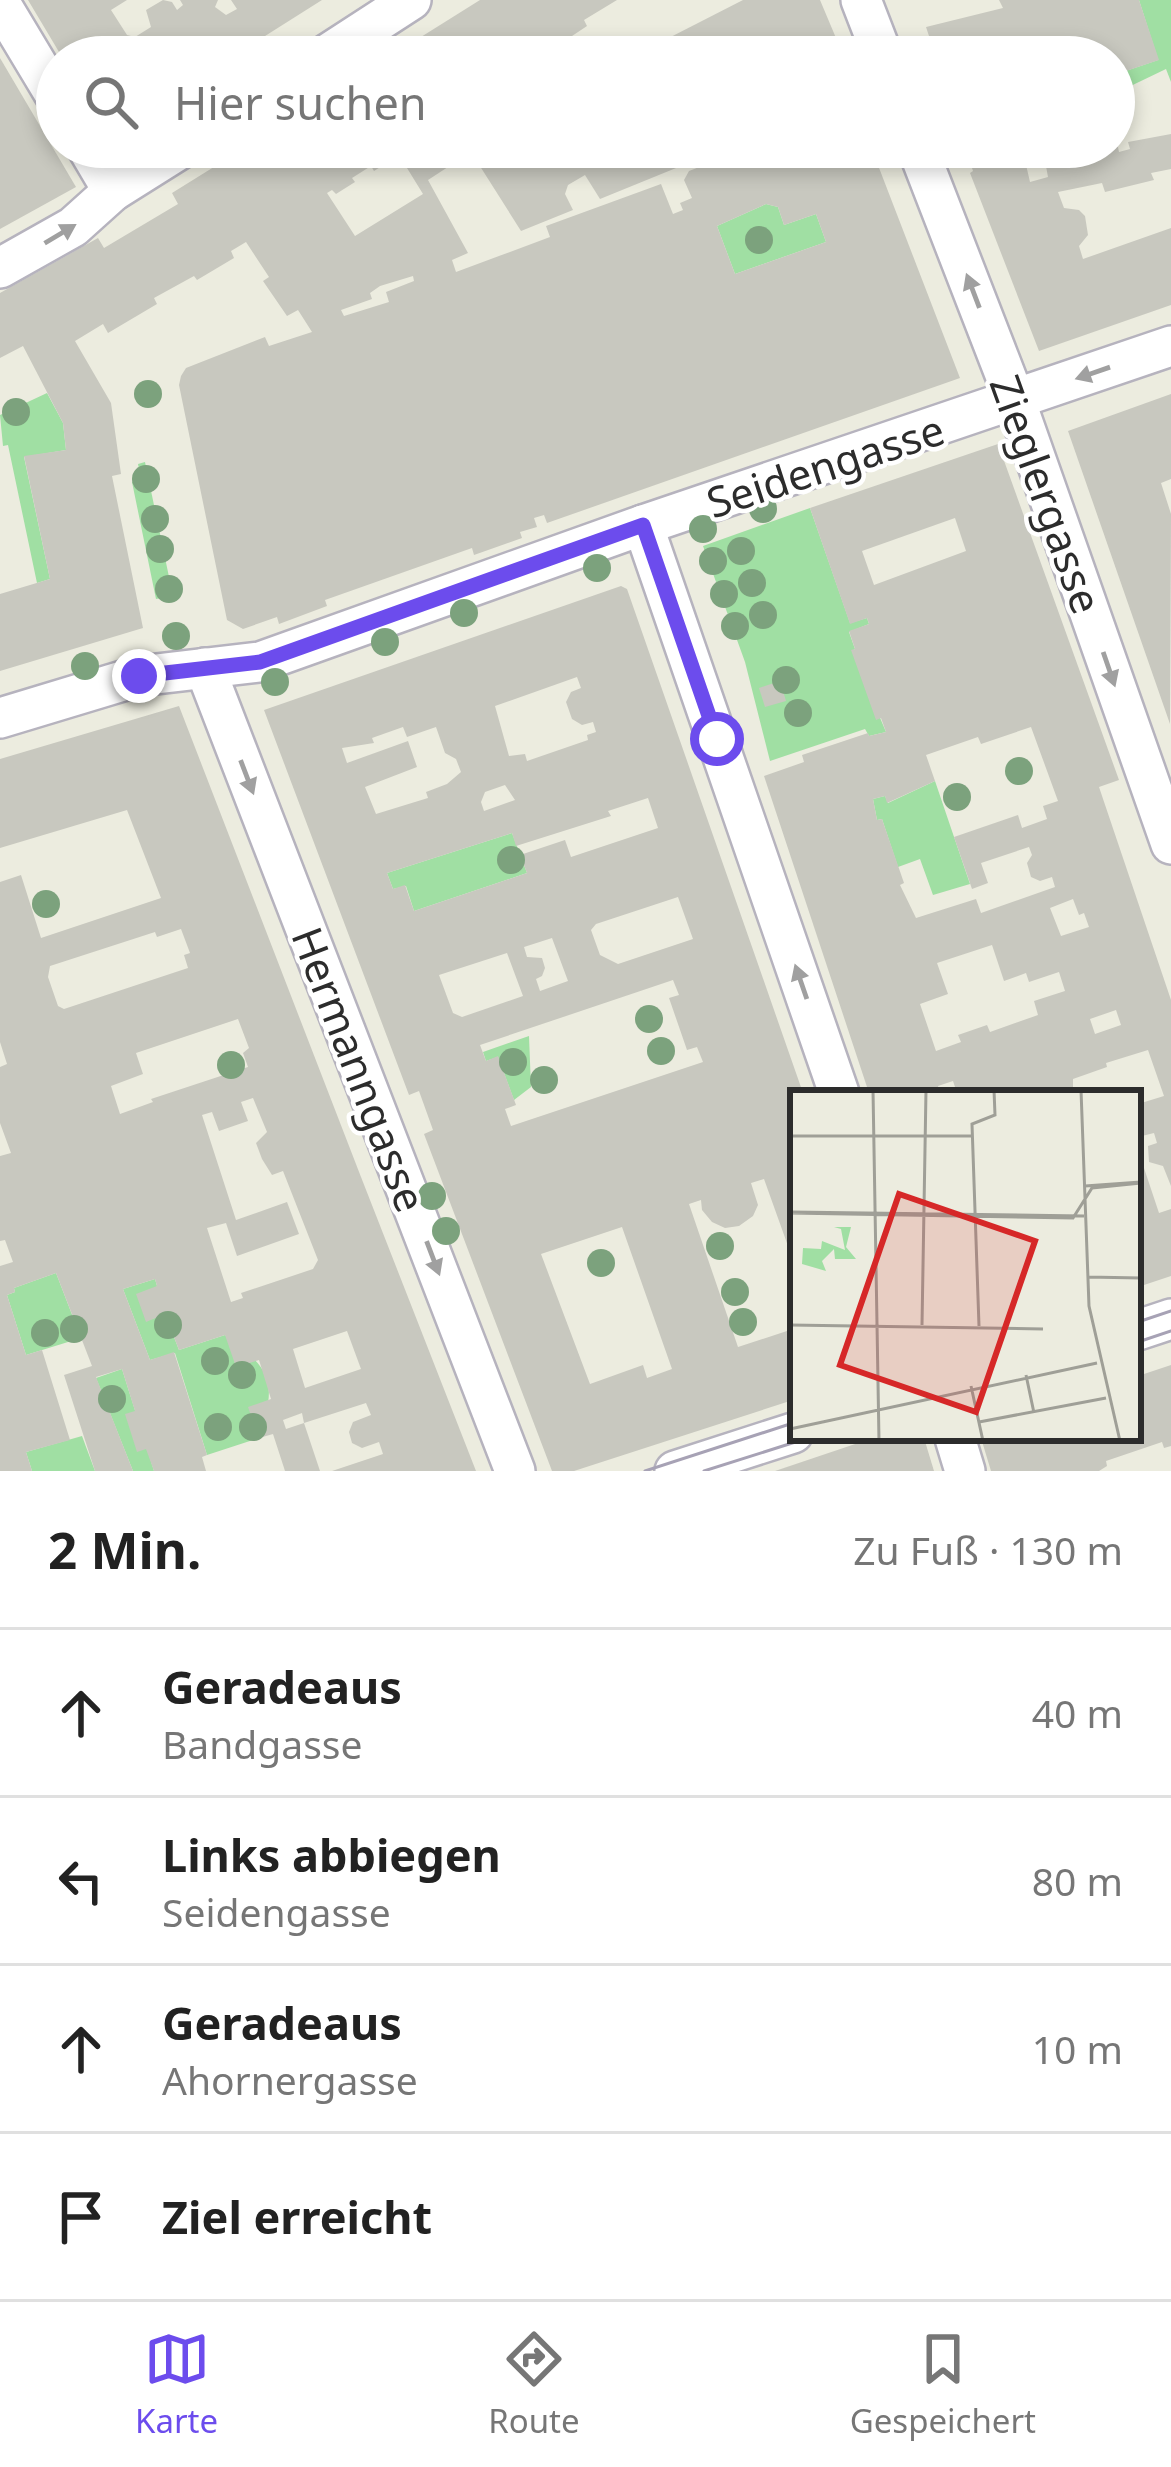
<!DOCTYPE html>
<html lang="de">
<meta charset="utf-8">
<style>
body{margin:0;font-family:"Noto Sans",sans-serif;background:#f6f6f6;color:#222}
.stop{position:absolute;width:36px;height:36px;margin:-27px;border:9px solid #6c4ced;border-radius:50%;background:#fff}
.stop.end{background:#6c4ced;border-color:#fff;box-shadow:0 3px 12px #0008}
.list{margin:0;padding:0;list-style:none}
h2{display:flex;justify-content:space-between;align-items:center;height:156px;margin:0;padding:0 48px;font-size:51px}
h2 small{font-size:39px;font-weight:400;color:#767676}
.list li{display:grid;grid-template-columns:78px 1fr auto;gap:36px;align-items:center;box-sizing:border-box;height:168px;padding:0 48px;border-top:3px solid #e0e0e0}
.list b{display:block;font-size:45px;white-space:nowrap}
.list p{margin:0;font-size:39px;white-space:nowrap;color:#767676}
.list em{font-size:39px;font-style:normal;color:#767676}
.icon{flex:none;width:66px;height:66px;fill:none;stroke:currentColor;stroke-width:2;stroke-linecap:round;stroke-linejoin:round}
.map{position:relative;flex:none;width:1171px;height:1471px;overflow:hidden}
.search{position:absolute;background:#fff;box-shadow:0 6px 18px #0003;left:36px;right:36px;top:36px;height:132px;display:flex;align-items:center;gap:30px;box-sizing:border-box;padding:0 42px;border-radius:66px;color:#767676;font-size:45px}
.sheet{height:828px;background:#fff}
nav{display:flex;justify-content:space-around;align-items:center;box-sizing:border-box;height:168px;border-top:3px solid #e0e0e0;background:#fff;font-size:33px;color:#767676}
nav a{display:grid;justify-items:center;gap:6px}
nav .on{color:#6c4ced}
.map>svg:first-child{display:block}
.green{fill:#a0dfa3}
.building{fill:#c8c8bf;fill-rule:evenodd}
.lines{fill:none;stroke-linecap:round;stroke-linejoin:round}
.minor-casing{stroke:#b6b3be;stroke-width:44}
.minor{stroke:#fff;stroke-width:39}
.tram{stroke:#a7a2b5;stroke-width:3}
.tree{fill:#7ca27d}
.oneway{fill:#a0a0a0}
.route{stroke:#6c4ced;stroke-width:15}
.labels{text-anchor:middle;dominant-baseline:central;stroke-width:9;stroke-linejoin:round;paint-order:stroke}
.street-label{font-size:42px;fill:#2c2c2c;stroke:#fff}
.inset-road{fill:none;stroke:#9f9f97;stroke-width:3}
.view{fill:#d62828;fill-opacity:0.15;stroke:#d62828;stroke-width:6}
.inset-edge{fill:none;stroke:#2c2c2c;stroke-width:6}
</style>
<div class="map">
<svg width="1171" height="1471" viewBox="0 0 1171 1471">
<rect width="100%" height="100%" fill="#ececdf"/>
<g class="green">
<polygon points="1139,0 1171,0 1171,82 1166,69 1114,94 1114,75 1158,60"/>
<polygon points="766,204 778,207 784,225 816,214 826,242 735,274 717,226"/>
<polygon points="47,393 63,423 66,450 24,457 50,579 37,583 8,445 3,446 0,415"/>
<polygon points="145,462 173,596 156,599 132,482 141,480 138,464"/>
<polygon points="810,508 850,623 867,618 869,624 849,632 855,649 852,651 886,732 869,736 865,729 770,761 745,662 703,546"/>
<polygon points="935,781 970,884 933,895 920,859 898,867 882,819 877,820 873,799 885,796 888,803"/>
<polygon points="512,833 527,873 414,911 406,886 393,889 387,873"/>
<polygon points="529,1036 531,1087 514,1100 498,1057 486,1061 483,1052"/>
<polygon points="56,1273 81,1338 26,1355 7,1295 15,1292 14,1288"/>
<path d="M155 1279 157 1286 146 1321 165 1314 179 1350 225 1335C273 1370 277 1382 259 1438L207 1455 175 1353 150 1360 123 1289Z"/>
<polygon points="122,1369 154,1471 133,1471 96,1378"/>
<polygon points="82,1436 95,1471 32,1471 26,1452"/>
</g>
<g class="building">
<polygon points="28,0 127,0 111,10 127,35 135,37 151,27 146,10 163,0 172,2 177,10 183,5 180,0 218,0 215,7 226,15 237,9 231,0 322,0 232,57 62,57"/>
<polygon points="480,0 617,0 584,20 587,26 572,36 585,57 550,57 546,52 538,57 389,57"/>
<polygon points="743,0 820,0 844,57 652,57 659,52 655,45"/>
<polygon points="999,0 1139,0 1159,60 1114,75 1114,57 936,57 926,27 1003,8"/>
<polygon points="0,58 76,187 0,229"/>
<path d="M1171 134V169L1151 173 1154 180 1105 192 1102 183 1058 192 1064 208 1079 210 1085 216 1088 235 1079 246 1083 259 1171 228V305L1039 351 970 173 973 171 965 147H1118L1119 152 1130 149 1128 142ZM1043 150 1048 177 1030 182 1024 156Z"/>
<path d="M246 147H468L471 152 428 180 468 253 452 260 456 272 550 237 546 226 661 184 673 214 683 210 680 203 692 198 684 180 689 171 707 164 714 167 708 155 600 199 585 175 568 185 565 194 573 210 521 231 471 152 479 147H751L759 166 793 153 791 147H871L960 378 547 523 544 515 534 518 537 527 520 532 522 538 474 555 472 548 325 600 327 606 279 624 277 617 243 629 227 620 179 385 181 376 186 368 265 337 269 346 312 332 298 310 287 316 263 281 269 277 246 242 231 251 234 258 197 280 194 276 154 298 157 304 108 333 103 324 75 341 111 403 121 474 112 476 143 628 0 671V594L50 579 24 456 66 450 63 423 23 346 0 358V293L98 238 104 248 178 204 172 193ZM399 155 423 194 355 236 327 193 332 190 336 194 355 182 352 178 371 166 374 171ZM766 204 778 207 784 225 816 214 826 242 735 274 717 226ZM413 276 414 281 386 292 389 302 344 316 341 310 372 299 370 293 380 286Z"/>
<polygon points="1171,394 1171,479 1161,483 1171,514 1170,724 1068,431"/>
<path d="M998 444 1119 780 1099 787 1171 1000V1186L1163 1166 1149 1162 1148 1146 1157 1143 1154 1133 1138 1137V1104L1164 1096 1148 1050 1106 1063 1107 1067 1073 1079V1093H957L953 1081 938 1086 940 1093H869L764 776 804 762 802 755 868 733 869 736 886 732 881 718 876 720 851 650 855 649 849 631 869 624 867 618 850 624 810 508ZM955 518 966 551 874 585 862 551ZM1031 727 1058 801 1043 806 1047 819 1022 828 1018 815 954 837 972 889 988 883 981 863 1029 847 1032 855 1027 863 1031 877 1040 881 1052 877 1055 887 981 913 976 899 916 918 900 885 904 883 882 819 877 820 873 799 885 796 887 803 935 781 926 755 978 737 981 744ZM1073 899 1079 915 1084 913 1089 927 1061 936 1050 908ZM992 945 1004 981 1026 973 1029 982 1059 972 1065 991 1034 1001 1038 1015 990 1032 987 1025 958 1035 961 1042 936 1051 920 1004 948 994 937 963ZM1116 1010 1121 1025 1095 1034 1090 1019Z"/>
<path d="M621 586 627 589 803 1093H793V1260L764 1179 751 1183 758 1205 753 1216 739 1226 725 1228 712 1222 702 1210 701 1200 689 1204 738 1347 793 1329V1400L574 1471H552L424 1134 433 1130 419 1091 409 1095 264 710ZM577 677 581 688 571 692 566 702 572 719 582 725 593 722 596 732 587 735 588 740 527 761 525 754 509 756 495 706ZM403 727 407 737 436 727 445 753 456 759 461 772 447 784 426 792 428 798 376 814 365 787 417 767 408 741 347 763 342 748 374 743 372 738ZM505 785 515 800 484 811 481 802 485 792ZM648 798 658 828 571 857 565 840 520 855 527 873 414 911 405 885 393 889 387 873 512 833 516 846 611 816 608 811ZM678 897 693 939 618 964 600 955 591 930 596 924ZM552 938 568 981 540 991 536 979 542 976 545 968 542 958 527 957 524 947ZM507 953 523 996 462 1017 453 1013 439 975ZM673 980 679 995 669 998 687 1050 697 1047 703 1062 511 1126 505 1109 516 1105 498 1056 486 1061 480 1045ZM622 1227 672 1369 647 1378 643 1365 590 1384 541 1254Z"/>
<polygon points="780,681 786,701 765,707 759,688"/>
<path d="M179 706 361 1177 476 1471H332L383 1454 379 1442 362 1448 352 1443 349 1432 353 1422 371 1415 366 1403 304 1423 302 1413 283 1420 286 1429 304 1423 320 1471H285L273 1434 259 1438 248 1407 271 1399 259 1360 236 1367 225 1335 179 1350 165 1314 146 1322 136 1294 157 1286 155 1279 123 1289 150 1360 174 1352 207 1455 202 1457 206 1471H154L146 1449 137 1452 125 1414 135 1411 122 1369 96 1377 133 1471H95L64 1375 92 1366 56 1273 14 1288 15 1292 7 1295 26 1355 42 1350 70 1440 26 1452 32 1471H0V1266L13 1262 5 1240 0 1241V1156L11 1153 0 1123V1067L7 1064 0 1042V882L21 875 41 938 161 898 127 810 0 848V759ZM181 929 190 953 184 955 188 968 64 1009 58 1006 48 977 50 966 155 932 157 937ZM238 1019 249 1048 243 1053 248 1067 151 1099 153 1102 120 1114 111 1086 143 1074 136 1053ZM253 1098 267 1132 256 1143 262 1159 272 1175 283 1171 318 1260 313 1269 241 1293 243 1298 231 1302 207 1228 226 1223 237 1256 299 1234 287 1202 236 1220 202 1115 212 1112 219 1131 248 1121 241 1102ZM347 1331 361 1369 305 1388 293 1349Z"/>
<polygon points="1138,1150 1159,1213 1171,1209 1171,1276 1138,1287"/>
<polygon points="1171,1365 1171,1446 1164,1448 1162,1442 1106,1461 1107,1466 1099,1471 991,1471 981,1438 1138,1438 1138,1376"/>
<polygon points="873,1438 924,1438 934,1471 775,1471"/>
</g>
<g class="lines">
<defs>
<g id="minor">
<polyline points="861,0 883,57"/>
<polyline points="0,3 57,98"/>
<polyline points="323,57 411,0"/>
<polyline points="87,147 113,191"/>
<polyline points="917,147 1015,400 1171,844"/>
<polyline points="0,268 73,227 113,191 183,147"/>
<polyline points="643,525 839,1093"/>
<polyline points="205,668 515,1471"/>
<polyline points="0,718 139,676 260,662 643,525 1171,346"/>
<polyline points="1138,1330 1171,1319"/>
<polyline points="955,1438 965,1471"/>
<polyline points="675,1471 793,1433"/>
</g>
</defs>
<use href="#minor" class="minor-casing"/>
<use href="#minor" class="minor"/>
<g class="tram">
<polyline points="1138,1322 1171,1311"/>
<polyline points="1138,1342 1171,1331"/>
<polyline points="645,1471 793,1423"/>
<polyline points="704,1471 808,1438"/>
</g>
</g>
<g class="tree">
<circle cx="759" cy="240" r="14"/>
<circle cx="148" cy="394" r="14"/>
<circle cx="16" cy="412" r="14"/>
<circle cx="146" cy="479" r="14"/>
<circle cx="763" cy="509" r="14"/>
<circle cx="155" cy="519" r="14"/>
<circle cx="703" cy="529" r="14"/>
<circle cx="160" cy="549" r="14"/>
<circle cx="741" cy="551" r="14"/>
<circle cx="713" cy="561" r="14"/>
<circle cx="597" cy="568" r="14"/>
<circle cx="752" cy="583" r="14"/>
<circle cx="169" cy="589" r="14"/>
<circle cx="724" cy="594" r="14"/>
<circle cx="464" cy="613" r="14"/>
<circle cx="763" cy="615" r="14"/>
<circle cx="735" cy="626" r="14"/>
<circle cx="176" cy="636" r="14"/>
<circle cx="385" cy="642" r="14"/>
<circle cx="85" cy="666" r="14"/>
<circle cx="786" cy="680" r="14"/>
<circle cx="275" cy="682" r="14"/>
<circle cx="798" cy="713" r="14"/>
<circle cx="1019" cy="771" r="14"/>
<circle cx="957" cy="797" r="14"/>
<circle cx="511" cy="860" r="14"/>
<circle cx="46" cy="904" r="14"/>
<circle cx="649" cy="1019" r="14"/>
<circle cx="661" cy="1051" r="14"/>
<circle cx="513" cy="1062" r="14"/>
<circle cx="231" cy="1065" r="14"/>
<circle cx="544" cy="1080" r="14"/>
<circle cx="432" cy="1196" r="14"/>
<circle cx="446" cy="1231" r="14"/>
<circle cx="720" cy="1246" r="14"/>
<circle cx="601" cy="1263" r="14"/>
<circle cx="735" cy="1292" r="14"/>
<circle cx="743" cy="1322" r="14"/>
<circle cx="168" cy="1325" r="14"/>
<circle cx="74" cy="1329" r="14"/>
<circle cx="45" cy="1333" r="14"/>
<circle cx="215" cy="1361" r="14"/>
<circle cx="242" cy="1375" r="14"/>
<circle cx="112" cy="1399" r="14"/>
<circle cx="218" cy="1427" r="14"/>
<circle cx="253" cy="1427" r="14"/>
</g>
<defs><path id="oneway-solid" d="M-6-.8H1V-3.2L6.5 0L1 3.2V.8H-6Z" transform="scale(3)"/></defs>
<g class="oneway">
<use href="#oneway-solid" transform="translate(60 234) rotate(-31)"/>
<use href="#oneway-solid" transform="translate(973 291) rotate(-111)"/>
<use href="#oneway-solid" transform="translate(1093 373) rotate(161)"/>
<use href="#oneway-solid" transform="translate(1109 669) rotate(71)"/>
<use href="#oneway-solid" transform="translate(247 777) rotate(69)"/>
<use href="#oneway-solid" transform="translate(801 982) rotate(-109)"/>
<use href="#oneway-solid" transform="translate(433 1258) rotate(69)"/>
</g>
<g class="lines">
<polyline class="route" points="139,676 260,662 643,525 717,739"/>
</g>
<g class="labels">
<g class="street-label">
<text transform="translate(825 465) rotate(-18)">Seidengasse</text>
<text transform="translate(1047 494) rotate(70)">Zieglergasse</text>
<text transform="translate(360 1069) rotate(69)">Hermanngasse</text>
</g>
</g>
<g transform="translate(790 1090)">
<rect width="351" height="351" fill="#ececdf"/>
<path d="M44 137H61L56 157 66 169H45L44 159 32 171 36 181 12 174 13 158 31 159 32 151 55 160 51 139Z" fill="#a0dfa3"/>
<path class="inset-road" d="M83 0 89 351M291 0 299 216 330 351M0 46H182M295 96 351 92M0 122 294 126M0 123 283 128 302 98 351 93M297 187 351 188M0 235 253 239M132 235 136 0M189 236 182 34 205 25 204 0M236 285 244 323M181 296 193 351M189 332 316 308M0 339 307 273"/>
<path class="view" d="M109 104 245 151 186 322 50 275Z"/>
<rect width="351" height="351" class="inset-edge"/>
</g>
</svg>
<div class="stop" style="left:717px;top:739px"></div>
<div class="stop end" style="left:139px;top:676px"></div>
<div class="search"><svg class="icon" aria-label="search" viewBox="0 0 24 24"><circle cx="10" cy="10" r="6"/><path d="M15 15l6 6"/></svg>Hier suchen</div>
</div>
<section class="sheet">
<h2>2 Min.<small>Zu Fuß · 130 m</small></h2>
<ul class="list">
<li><svg class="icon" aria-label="ahead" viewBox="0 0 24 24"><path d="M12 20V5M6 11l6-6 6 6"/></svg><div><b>Geradeaus</b><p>Bandgasse</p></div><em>40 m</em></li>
<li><svg class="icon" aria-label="left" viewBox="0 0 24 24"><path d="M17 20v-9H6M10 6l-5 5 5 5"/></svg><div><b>Links abbiegen</b><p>Seidengasse</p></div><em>80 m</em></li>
<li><svg class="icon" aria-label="ahead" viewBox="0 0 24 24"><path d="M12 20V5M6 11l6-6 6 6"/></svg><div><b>Geradeaus</b><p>Ahornergasse</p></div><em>10 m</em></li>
<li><svg class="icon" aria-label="arrive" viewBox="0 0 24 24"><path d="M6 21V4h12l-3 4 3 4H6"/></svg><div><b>Ziel erreicht</b></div></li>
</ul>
</section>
<nav>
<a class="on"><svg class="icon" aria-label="map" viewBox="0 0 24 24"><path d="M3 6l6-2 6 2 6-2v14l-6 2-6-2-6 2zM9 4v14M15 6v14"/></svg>Karte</a>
<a><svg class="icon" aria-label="directions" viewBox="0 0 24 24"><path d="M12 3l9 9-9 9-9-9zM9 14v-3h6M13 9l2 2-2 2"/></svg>Route</a>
<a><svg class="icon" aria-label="saved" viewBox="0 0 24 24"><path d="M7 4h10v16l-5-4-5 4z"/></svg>Gespeichert</a>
</nav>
